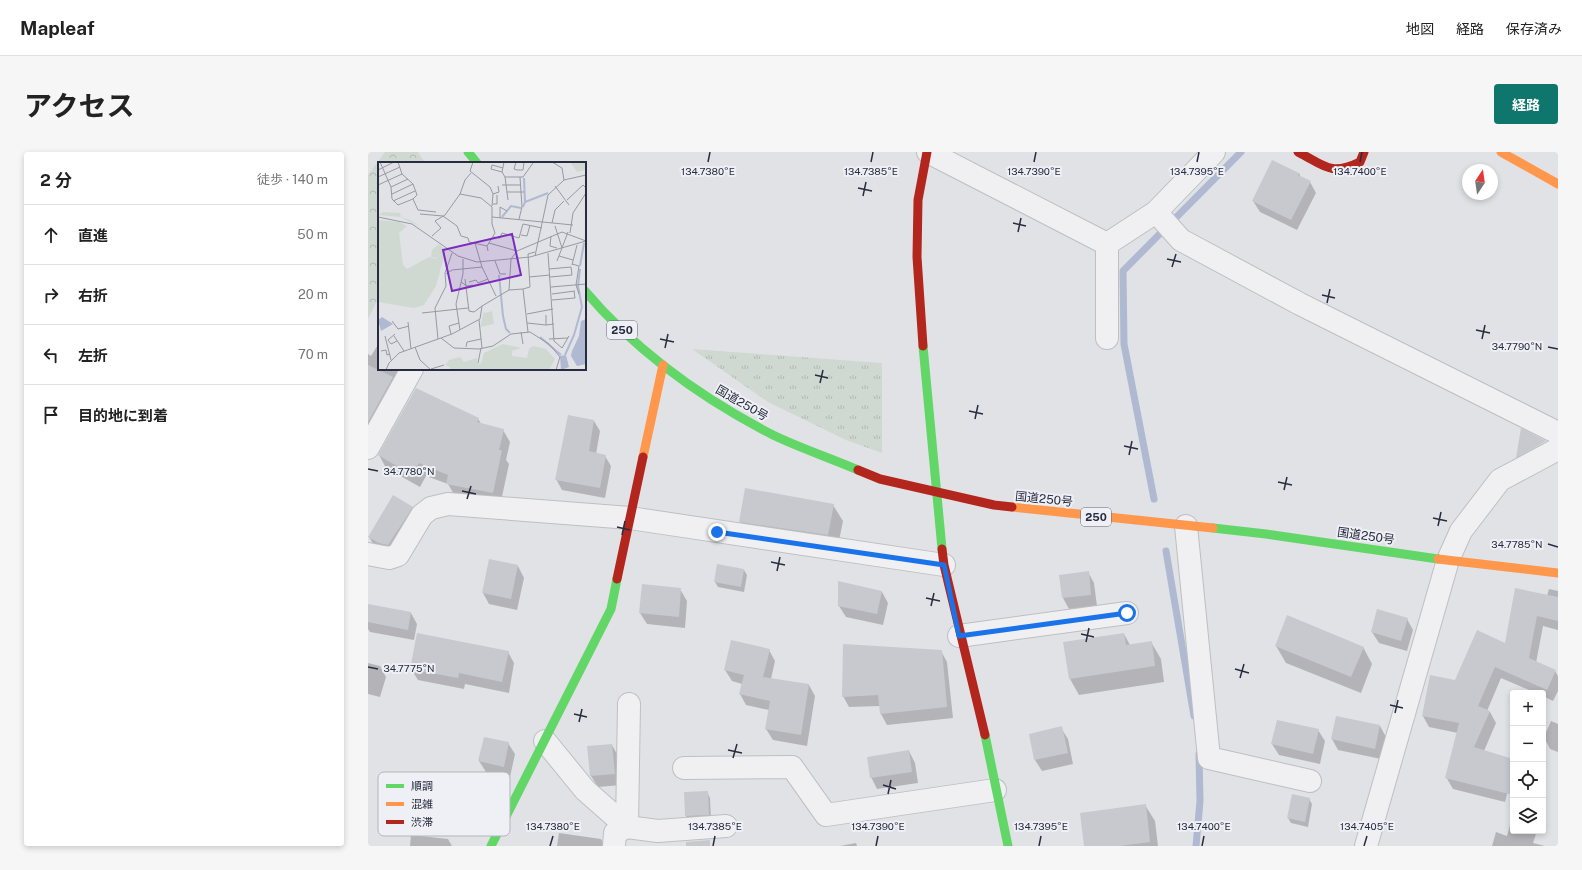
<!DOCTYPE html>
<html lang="ja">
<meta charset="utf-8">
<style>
body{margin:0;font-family:"Public Sans","Noto Sans JP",sans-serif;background:#f6f6f6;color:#222}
.controls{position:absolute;right:12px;bottom:12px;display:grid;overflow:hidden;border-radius:4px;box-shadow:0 2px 6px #0003}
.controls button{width:36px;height:36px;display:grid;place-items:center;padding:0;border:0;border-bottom:1px solid #e0e0e0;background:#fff;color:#222;font:20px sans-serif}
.compass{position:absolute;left:1094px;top:12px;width:36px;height:36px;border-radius:50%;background:#fff;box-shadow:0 2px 6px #0003;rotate:13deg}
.stop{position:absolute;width:12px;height:12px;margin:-9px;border:3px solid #1a73e8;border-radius:50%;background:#fff}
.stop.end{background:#1a73e8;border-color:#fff;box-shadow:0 1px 4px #0008}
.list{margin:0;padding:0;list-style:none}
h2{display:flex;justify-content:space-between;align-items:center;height:52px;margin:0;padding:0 16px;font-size:17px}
h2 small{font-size:13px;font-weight:400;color:#767676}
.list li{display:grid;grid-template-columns:26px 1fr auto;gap:12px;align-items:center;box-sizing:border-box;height:60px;padding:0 16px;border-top:1px solid #e0e0e0}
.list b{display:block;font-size:15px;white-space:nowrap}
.list em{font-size:13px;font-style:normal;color:#767676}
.icon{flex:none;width:22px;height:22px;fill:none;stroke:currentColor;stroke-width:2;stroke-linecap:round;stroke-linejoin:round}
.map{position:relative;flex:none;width:1190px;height:694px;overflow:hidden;border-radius:4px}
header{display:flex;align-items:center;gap:24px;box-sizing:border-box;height:56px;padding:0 20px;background:#fff;border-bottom:1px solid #e0e0e0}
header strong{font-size:19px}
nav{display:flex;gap:22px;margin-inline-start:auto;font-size:14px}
.intro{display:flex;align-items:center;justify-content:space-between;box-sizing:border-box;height:96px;padding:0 24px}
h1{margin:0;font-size:28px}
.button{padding:10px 18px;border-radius:4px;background:#0f766e;color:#fff;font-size:14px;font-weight:700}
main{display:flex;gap:24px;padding:0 24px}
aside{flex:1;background:#fff;border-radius:4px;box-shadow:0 2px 6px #0003}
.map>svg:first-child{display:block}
.forest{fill:url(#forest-crowns)}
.park{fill:url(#park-tufts)}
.shadow{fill:#0003}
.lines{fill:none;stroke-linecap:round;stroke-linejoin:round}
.stream{stroke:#afb9d1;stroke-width:7}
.building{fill:#c8c9ce}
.street-casing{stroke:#bebfc3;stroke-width:24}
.street{stroke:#f0f0f2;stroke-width:22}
.fast{stroke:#63d668;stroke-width:9}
.slow{stroke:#ff974d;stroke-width:9}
.jam{stroke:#b3261e;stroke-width:9}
.route{stroke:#1a73e8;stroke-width:5}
.ticks{fill:none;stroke:#282c3f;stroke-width:1.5}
.labels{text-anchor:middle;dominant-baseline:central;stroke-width:4;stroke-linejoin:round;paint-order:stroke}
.shield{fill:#eef0f5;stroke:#636776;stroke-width:1}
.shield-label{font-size:11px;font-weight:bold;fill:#282c3f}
.street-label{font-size:12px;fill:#282c3f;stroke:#eef0f5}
.inset-river{fill:none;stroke:#afb9d1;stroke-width:2}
.inset-road{fill:none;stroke:#9799a3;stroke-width:1}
.view{fill:#7b2cbf;fill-opacity:0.15;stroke:#7b2cbf;stroke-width:2}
.inset-edge{fill:none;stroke:#282c3f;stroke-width:2}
.key{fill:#eef0f5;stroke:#b3b5be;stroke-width:1}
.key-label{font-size:11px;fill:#282c3f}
.ticks-label{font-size:10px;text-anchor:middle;fill:#282c3f;stroke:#eef0f5;stroke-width:4;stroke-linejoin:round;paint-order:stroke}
</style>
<header>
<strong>Mapleaf</strong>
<nav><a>地図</a><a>経路</a><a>保存済み</a></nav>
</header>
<div class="intro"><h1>アクセス</h1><a class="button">経路</a></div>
<main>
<aside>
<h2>2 分<small>徒歩 · 140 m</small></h2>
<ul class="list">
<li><svg class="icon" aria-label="ahead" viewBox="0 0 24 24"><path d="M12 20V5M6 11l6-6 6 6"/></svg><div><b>直進</b></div><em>50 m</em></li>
<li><svg class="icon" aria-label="right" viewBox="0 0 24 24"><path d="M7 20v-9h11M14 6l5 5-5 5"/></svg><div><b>右折</b></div><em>20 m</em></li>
<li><svg class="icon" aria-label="left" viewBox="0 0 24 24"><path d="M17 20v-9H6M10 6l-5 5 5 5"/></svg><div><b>左折</b></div><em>70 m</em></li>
<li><svg class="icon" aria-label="arrive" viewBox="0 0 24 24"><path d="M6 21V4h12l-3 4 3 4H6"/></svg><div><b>目的地に到着</b></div></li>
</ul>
</aside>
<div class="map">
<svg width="1190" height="694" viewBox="0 0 1190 694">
<defs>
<pattern id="forest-crowns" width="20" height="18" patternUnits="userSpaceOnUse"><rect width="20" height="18" fill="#cfd9d1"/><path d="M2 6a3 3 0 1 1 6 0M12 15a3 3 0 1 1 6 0" fill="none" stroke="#b2bab4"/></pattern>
<pattern id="park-tufts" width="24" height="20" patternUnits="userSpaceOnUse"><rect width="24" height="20" fill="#cfd9d1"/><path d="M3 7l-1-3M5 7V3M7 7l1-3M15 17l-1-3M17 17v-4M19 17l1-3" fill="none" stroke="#b2bab4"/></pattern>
</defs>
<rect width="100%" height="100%" fill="#e1e2e6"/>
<polygon class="forest" points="17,0 50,0 57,11 11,11 11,145 0,167 0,23"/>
<polygon class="park" points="324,197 514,211 514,301 478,288 400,250"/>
<g class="shadow">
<polygon points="931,21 933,26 942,30 948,41 929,78 892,60 885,49"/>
<polygon points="11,191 11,217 44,217 0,292 0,202 3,204"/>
<polygon points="110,267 114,273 135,278 142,290 138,308 141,312 132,354 87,344 80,332 58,324 52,335 18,316 11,303"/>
<polygon points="226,269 232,279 228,302 237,304 243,314 237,346 194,338 188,327"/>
<polygon points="1178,290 1180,295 1151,310 1149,305 1152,302 1152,304"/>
<polygon points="465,353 475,369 469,399 381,386 372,369"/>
<polygon points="44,355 50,365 26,402 7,395 1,385"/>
<polygon points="150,414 156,426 149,458 121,452 115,441"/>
<polygon points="376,418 379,423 376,440 350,435 347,430"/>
<polygon points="720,420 726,431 729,454 701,457 695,446"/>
<polygon points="275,434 312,437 319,449 317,476 279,472 272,461"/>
<polygon points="1181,437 1190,439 1190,478 1175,474 1168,511 1187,519 1190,524 1190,539 1185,549 1175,544 1175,541 1168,541 1133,526 1119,559 1122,560 1128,571 1116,599 1145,617 1137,650 1085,637 1078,625 1090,581 1061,575 1055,564 1088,529 1137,492 1179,444"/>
<polygon points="514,440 520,451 515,473 478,465 471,454"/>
<polygon points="0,453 43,461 49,472 46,488 2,480 0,477"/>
<polygon points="1039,467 1045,478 1039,499 1011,491 1004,480"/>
<polygon points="756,482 762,493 783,490 793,507 796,530 711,543 702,527"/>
<polygon points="908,494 995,495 1004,512 993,541 918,511"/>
<polygon points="401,498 407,509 403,527 441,533 447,544 439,594 405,588 398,577 401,558 378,553 372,542 374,532 364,529 357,518"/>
<polygon points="573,499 579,510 585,566 519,573 513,562 512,554 481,555 475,544"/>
<polygon points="140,500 146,511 141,541 97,532 96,537 50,528 43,517"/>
<polygon points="0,511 12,514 18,525 12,545 0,542"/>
<polygon points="1183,569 1190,572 1190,600 1182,597 1176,585"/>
<polygon points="1012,574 1018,585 1013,607 970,598 964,587"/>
<polygon points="693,576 700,587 705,612 674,619 667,608"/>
<polygon points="950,578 957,589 952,612 911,603 904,592"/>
<polygon points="140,591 147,602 142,625 118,620 111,609"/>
<polygon points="244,593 250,604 253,633 230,635 223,624 220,595"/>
<polygon points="541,599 547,611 550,631 509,637 503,625"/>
<polygon points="339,640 342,646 343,668 321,670 318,664 317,641"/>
<polygon points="941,647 944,652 940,675 923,671 920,666"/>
<polygon points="777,653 787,669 790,694 717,694"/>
<polygon points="1145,663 1145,679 1169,679 1165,691 1177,694 1124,694 1128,680 1139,684"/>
<polygon points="191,681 233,687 237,694 189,694"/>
<polygon points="43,683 80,687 84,694 42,694"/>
<polygon points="488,691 489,694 472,694"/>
</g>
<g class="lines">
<g class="stream">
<polyline points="786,347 756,192 755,119 873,0"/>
<polyline points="798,399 826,564"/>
<polyline points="828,694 832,649 831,602"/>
</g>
</g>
<g class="building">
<polygon points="904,8 931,21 930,23 943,29 923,68 884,49"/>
<polygon points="0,213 25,225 0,270"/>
<polygon points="48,236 111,266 109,270 136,277 131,298 134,298 125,341 78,332 80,323 51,311 44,323 10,303"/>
<polygon points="200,263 226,268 221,299 238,303 232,336 187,328"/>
<polygon points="1153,276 1178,289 1148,306"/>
<polygon points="377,336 466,352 460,383 371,370"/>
<polygon points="25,343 45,355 20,393 11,391 0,385"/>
<polygon points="121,407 150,413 143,447 114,441"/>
<polygon points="349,412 376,417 373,435 346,430"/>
<polygon points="721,419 723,443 694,446 691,423"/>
<polygon points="470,429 514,439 509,462 470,454"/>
<polygon points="274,432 313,436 311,465 271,461"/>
<polygon points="1147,436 1190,445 1190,469 1169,464 1161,506 1188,518 1179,538 1127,515 1110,554 1122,559 1106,595 1145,607 1145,643 1077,626 1091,571 1054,564 1062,523 1087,528 1109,478 1137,491"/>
<polygon points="0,452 43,460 40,478 0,470"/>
<polygon points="1009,457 1040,466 1033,489 1003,480"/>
<polygon points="919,463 996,495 983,525 907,494"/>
<polygon points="49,481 141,499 134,530 91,521 90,526 42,517"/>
<polygon points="756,481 758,493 784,489 787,514 701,527 695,490"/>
<polygon points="363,488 402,497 395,525 441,532 433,583 397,577 402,549 371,542 376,523 356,518"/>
<polygon points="475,492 574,498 579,555 512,562 510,543 474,545"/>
<polygon points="968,564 1012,573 1007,597 963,587"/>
<polygon points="909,568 951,577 945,602 903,592"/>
<polygon points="694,574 700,601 666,608 661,582"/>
<polygon points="116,585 141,590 136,615 110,609"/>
<polygon points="244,592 247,622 222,624 219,594"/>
<polygon points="541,598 544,620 502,626 499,605"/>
<polygon points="340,639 341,663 317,664 316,640"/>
<polygon points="924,642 942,646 937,670 919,666"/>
<polygon points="778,652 782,690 752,694 716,694 712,661"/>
<polygon points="342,688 342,694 318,694 318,690"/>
</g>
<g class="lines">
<defs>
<g id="street">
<polyline points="560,0 739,92"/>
<polyline points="788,60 813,88 932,152 1190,281"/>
<polyline points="739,186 739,92 788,60 846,0"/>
<polyline points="0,296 44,217"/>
<polyline points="818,374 841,606 942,629"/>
<polyline points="0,402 21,406 30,403 54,363 63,356 80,352 262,366 576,413"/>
<polyline points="591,484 759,461"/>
<polyline points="177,589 217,638 259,675 290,679 358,674"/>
<polyline points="316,616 424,615 458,663 627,638"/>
<polyline points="246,694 247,681 259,675 261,552"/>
<polyline points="998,694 1080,408 1093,379 1132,328 1190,297"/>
</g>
</defs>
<use href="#street" class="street-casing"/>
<use href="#street" class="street"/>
<g class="fast">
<polyline points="100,0 109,11"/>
<path d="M217 139C268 199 335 247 405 283 432 296 462 306 490 318"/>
<polyline points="555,194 574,397"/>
<polyline points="845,376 898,382 1070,407"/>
<polyline points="617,583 640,694"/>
<polyline points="123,694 243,457 249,427"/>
</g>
<g class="slow">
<polyline points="1133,0 1190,32"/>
<polyline points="275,305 295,213"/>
<polyline points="644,355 845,376"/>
<polyline points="1070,407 1190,421"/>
</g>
<g class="jam">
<path d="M930 0C957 14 962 24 992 10L996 0"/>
<polyline points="555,194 549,105 550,48 559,0"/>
<polyline points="490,318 512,327 626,353 644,355"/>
<polyline points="574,397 576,413 617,583"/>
<polyline points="249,427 275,305"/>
</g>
</g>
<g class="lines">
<polyline class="route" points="349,380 576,413 591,484 759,461"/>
</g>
<path class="ticks" d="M340 10 342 0M503 10 505 0M666 10 668 0M829 10 831 0M992 10 994 0M490 36 504 39M495 44 498 30M645 71 658 74M650 80 653 66M799 107 813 110M804 115 808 102M954 143 967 146M959 151 962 137M1108 178 1122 181M292 187 306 190M1114 187 1117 173M1180 195 1190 197M297 196 300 182M447 223 460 226M452 231 455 218M601 259 615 262M607 267 610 253M756 294 770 297M761 303 764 289M0 317 10 319M910 330 924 333M916 338 919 325M94 339 108 342M99 347 103 334M1065 366 1079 369M1070 374 1073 360M249 375 262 378M254 383 257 369M1180 392 1190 395M403 410 417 413M409 419 412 405M558 446 572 449M563 454 566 441M713 482 726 485M718 490 721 476M0 515 10 517M867 517 881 521M872 526 876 512M1022 553 1035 556M1027 561 1030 548M206 562 219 565M211 570 214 557M360 598 374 601M365 606 369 592M515 633 528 637M520 642 523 628M182 694 185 684M345 694 347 684M508 694 510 684M671 694 673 684M834 694 836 684M996 694 999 684"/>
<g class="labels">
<g class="shield">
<rect x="239" y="169" width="30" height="18" rx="3"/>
<rect x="713" y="356" width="30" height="18" rx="3"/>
</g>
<g class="shield-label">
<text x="254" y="178">250</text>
<text x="728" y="365">250</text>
</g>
<g class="street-label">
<text transform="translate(374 251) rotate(30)">国道250号</text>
<text transform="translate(676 347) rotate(6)">国道250号</text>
<text transform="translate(998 384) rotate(8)">国道250号</text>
</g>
</g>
<g transform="translate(10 10)">
<rect width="208" height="208" fill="#e1e2e6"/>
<path d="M192 0H208V8L199 10ZM5 50 22 51 23 55 32 58 43 65 22 55 0 53ZM0 58 21 60 29 64 21 71 25 103 29 107 51 95 58 97 66 86 68 88 58 124 46 143 36 146 0 140ZM125 182 143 186 134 189V194L149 196 151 187 155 184 168 187 177 197 171 208H71L72 205 67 203 71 198 82 195 86 200 99 196V201L103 202 106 191Z" fill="#cfd9d1"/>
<path d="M61 82 66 87 60 96 53 95 54 88Z" fill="#cfd9d1"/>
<path d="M106 149 107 151 114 149 116 162 102 165Z" fill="#cfd9d1"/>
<path d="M4 155 15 162 3 169 0 158ZM208 157V202L199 204 193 194 194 189 201 174 203 159ZM188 193 191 205 183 208 182 194Z" fill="#afb9d1"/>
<path class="inset-river" d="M146 16 147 40M145 45 147 40 170 31M124 55 133 44 143 46M202 104 206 81M121 113 125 154 128 167 132 171M162 175 183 193M187 193 196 173 204 145 200 124 202 107"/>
<path class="inset-road" d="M2 0 13 25 14 37 20 43 35 37 39 33 35 22 24 12 20 0M95 0 92 9 112 25 115 32 114 44M126 0 124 10 127 15 130 38M138 0 136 7 139 8H145L146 0M174 0 184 6 186 18M0 8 16 0M124 10 113 7 114 3 125 6M0 15 22 5M127 15H145L155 1M0 23 24 12M124 23H143M177 24 191 43M13 25 30 17M129 30H146M14 32 35 22M82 32 103 36 114 45V62L117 71 109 84 110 89M115 32 121 30 120 24M35 37 40 48 58 50M189 38 205 23 208 26M15 39 37 29M115 42H119V33M42 52 65 54 79 64 83 74 90 76 91 80 109 84M0 55 34 62 80 94 99 100 152 95 208 79M114 55 195 63M122 56V45L129 49M141 57 144 45 142 15M174 61 177 48 186 39M177 64 184 86 179 99M192 71 195 51 208 31M143 73 149 74 152 63M54 74 63 66 57 59 67 53 82 32 87 18 93 11M173 74 172 84 179 86M115 75 122 76 124 71 141 76 145 62 164 66M97 81 104 105 118 134M111 81 139 89M184 86 190 70M170 91 176 179 184 186 191 174M157 94 170 33 186 18 208 13M181 94 195 98M117 99 122 112H128M194 102 201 104 198 123 201 132M194 103 199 83M171 107 193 105 194 113 172 115M68 112 74 108 104 105M151 115 172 113M87 117 91 149 96 150 104 144M83 120 89 124 95 123M91 120 98 118 100 121 110 117M173 125 208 122M145 127 152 125 150 92 157 90M131 128 145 127 150 170M174 132 197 129M174 138 197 136 196 129M44 151 90 146M149 152 175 147M168 153V163L176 162M101 158 104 186M14 159 20 167 31 164M30 160 33 187M149 161 168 163M82 168 78 142 85 112V97M143 170 145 182M17 172 10 178 13 182 19 179M73 172 71 164 81 161M7 174 13 198M16 174 26 189M63 176 76 186 101 187 115 184 133 172 152 170 171 182 182 195 178 208M60 177 57 146 68 124 67 111 74 91M171 177 190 176M37 185 42 198 53 208M88 185 89 180 103 177M3 189 8 188 9 193 12 192M100 201 103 186M53 207 66 203M8 208 11 201 21 191 74 172 102 157 104 144 131 128 133 97 139 89 184 70 208 79"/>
<path class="view" d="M134 72 143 113 74 129 65 88Z"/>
<rect width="208" height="208" class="inset-edge"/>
</g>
<rect x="10" y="620" width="132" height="64" rx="6" class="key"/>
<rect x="18" y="632" width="18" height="4" fill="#63d668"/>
<rect x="18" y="650" width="18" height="4" fill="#ff974d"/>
<rect x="18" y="668" width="18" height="4" fill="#b3261e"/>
<g class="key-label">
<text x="43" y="638">順調</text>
<text x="43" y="656">混雑</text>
<text x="43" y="674">渋滞</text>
</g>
<g class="ticks-label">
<text x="340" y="23">134.7380°E</text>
<text x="503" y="23">134.7385°E</text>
<text x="666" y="23">134.7390°E</text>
<text x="829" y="23">134.7395°E</text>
<text x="992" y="23">134.7400°E</text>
<text x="1149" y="198">34.7790°N</text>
<text x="41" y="323">34.7780°N</text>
<text x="1149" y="396">34.7785°N</text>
<text x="41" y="520">34.7775°N</text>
<text x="185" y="678">134.7380°E</text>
<text x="347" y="678">134.7385°E</text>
<text x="510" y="678">134.7390°E</text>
<text x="673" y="678">134.7395°E</text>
<text x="836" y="678">134.7400°E</text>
<text x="999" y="678">134.7405°E</text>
</g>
</svg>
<div class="controls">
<button>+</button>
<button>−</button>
<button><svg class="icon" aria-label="locate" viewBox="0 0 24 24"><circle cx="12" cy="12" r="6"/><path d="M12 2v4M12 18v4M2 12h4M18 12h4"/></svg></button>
<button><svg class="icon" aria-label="layers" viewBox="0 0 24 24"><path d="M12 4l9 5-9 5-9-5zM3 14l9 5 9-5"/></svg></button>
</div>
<svg class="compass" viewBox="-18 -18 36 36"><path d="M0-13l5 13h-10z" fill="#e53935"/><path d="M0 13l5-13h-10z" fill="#767676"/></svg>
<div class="stop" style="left:759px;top:461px"></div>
<div class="stop end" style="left:349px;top:380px"></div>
</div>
</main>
